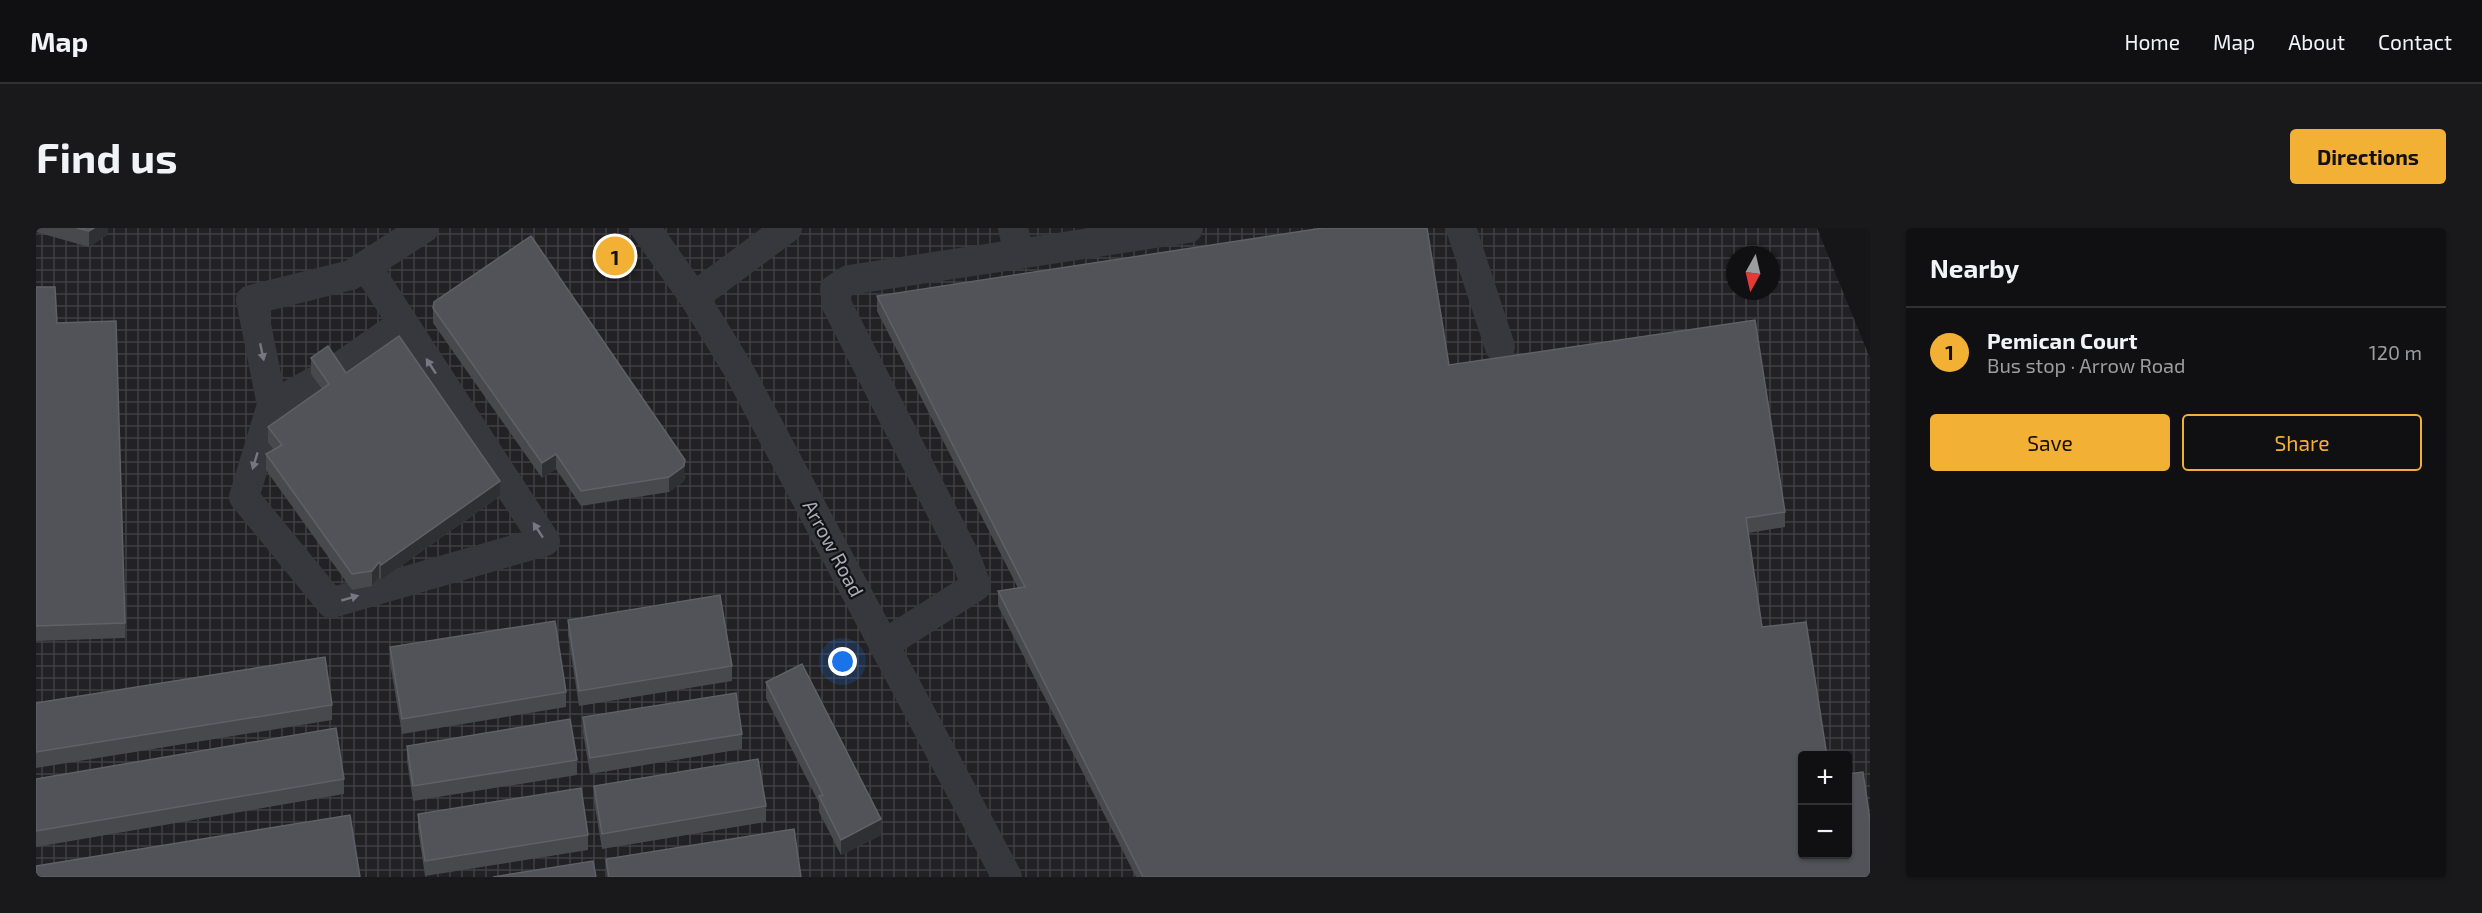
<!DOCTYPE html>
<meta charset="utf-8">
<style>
body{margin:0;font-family:"Exo 2",sans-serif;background:#19191b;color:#f1f3f6}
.controls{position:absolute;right:18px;bottom:18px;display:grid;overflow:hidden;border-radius:6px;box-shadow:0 2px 4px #0004}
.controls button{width:54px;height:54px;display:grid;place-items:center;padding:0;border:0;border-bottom:2px solid #303032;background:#101012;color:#f1f3f6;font:30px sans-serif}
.compass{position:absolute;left:1690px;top:18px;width:54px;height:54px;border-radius:50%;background:#101012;box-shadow:0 2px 4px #0004;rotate:188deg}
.you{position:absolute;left:807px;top:434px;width:21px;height:21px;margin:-15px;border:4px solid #fff;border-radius:50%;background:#1a73e8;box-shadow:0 0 0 9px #1a73e833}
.badge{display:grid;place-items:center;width:39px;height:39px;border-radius:50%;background:#f2b134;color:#111;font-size:20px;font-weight:700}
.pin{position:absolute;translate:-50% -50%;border:3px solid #fff;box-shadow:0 2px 6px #0006}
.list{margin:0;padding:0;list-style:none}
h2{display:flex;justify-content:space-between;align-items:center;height:78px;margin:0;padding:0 24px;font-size:26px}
h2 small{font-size:20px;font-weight:400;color:#9c9d9f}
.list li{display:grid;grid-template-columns:39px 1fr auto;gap:18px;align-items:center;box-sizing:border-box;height:90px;padding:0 24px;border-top:2px solid #303032}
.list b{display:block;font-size:22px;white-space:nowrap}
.list p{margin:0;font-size:20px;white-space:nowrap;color:#9c9d9f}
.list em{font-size:20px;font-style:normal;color:#9c9d9f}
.actions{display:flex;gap:12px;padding:18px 24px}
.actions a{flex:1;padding:14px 0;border:2px solid #f2b134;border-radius:6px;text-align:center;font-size:21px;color:#f2b134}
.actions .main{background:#f2b134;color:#111}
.map{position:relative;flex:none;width:1834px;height:649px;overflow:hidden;border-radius:6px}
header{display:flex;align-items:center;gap:36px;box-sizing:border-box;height:84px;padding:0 30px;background:#101012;border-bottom:2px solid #303032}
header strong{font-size:28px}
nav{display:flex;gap:33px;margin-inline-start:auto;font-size:21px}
.intro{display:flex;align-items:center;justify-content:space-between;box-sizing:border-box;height:144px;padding:0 36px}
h1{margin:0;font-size:42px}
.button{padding:15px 27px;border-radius:6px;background:#f2b134;color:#111;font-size:21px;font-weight:700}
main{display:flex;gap:36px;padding:0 36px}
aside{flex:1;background:#101012;border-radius:6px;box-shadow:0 2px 4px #0004}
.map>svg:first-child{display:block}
.industrial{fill:url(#industrial-grid);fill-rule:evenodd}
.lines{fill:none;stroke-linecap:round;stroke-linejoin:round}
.minor{stroke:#37383d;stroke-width:30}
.wall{fill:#47494d}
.shaded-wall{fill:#2f3033}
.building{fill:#525359;stroke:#5f6168;stroke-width:1.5}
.oneway{fill:#757881}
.labels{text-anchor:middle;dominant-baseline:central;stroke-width:4.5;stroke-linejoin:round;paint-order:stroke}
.street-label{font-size:20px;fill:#a8adb8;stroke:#111113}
</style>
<header>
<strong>Map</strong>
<nav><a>Home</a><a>Map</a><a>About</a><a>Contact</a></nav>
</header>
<div class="intro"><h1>Find us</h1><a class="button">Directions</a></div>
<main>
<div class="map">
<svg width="1834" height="649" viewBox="0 0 1834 649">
<defs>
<pattern id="industrial-grid" width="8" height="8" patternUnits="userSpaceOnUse" patternTransform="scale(1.5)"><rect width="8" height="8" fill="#222225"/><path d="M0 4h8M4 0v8" fill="none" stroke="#3f3f43"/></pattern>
</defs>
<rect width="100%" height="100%" fill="#161618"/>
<path class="industrial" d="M0 0H1781L1834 130V649H0ZM1699 27H1735V63H1699ZM1766 528H1812V626H1766Z"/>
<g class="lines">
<g class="minor">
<polyline points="609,0 658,69 702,141 971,649"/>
<polyline points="977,0 983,26"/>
<polyline points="1425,0 1464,119"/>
<polyline points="330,38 509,313 295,375 208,269 236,177 215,72 315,47 388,0"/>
<polyline points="658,69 751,0"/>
<polyline points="298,143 367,95"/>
<polyline points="236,177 280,153"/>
<polyline points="849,416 940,358 931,333 801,77 799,61 813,52 1152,0"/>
</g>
</g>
<g class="wall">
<polygon points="0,0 72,0 72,6 53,19 0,4"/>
<polygon points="0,59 21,95 89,395 89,410 0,413"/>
<polygon points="841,68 1413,137 1749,284 1749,299 1712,305 1726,399 1767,528 1834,649 1100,649 962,378 962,363 982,360 841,83"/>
<polygon points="397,80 649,248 648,253 633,264 545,278 520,241 506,250 397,95"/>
<polygon points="275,130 310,145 464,268 345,352 343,349 336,358 316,362 230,242 230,226 238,222 232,214 232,199 286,161 275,146"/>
<polygon points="532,392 696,438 696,453 543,478 532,407"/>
<polygon points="354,419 530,464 530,479 366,506 354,435"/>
<polygon points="730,454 845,607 805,627 783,584 783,575 730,470"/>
<polygon points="0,475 296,477 296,492 0,540"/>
<polygon points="547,489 706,506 706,521 554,546 547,505"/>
<polygon points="371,518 541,532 541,547 377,573 371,533"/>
<polygon points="0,551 308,551 308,566 0,619"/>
<polygon points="558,558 730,578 730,594 566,621 558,573"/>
<polygon points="382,586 552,607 552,622 389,648 382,601"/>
<polygon points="570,631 765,649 571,649"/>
</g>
<g class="shaded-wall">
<polygon points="58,0 72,0 72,6 53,19 53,3"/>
<polygon points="520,226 520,241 506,250 506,235"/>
<polygon points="649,232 648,253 633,264 633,249"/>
<polygon points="464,253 464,268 345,352 345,337"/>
<polygon points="343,334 343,349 336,358 336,343"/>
<polygon points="845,591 845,607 805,627 805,612"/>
</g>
<g class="building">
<polygon points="41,0 58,0 53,3"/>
<polygon points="1287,0 1391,0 1413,137 1719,92 1749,284 1710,290 1726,399 1770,394 1791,528 1767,528 1767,627 1812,627 1812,546 1827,544 1834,592 1834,649 1107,649 962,363 989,359 841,68"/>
<polygon points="495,8 649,232 648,238 633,249 545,263 520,226 506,235 397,80 398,74"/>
<polygon points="0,59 19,59 21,95 80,93 89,395 0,398"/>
<polygon points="363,108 464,253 345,337 343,334 336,343 316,346 230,226 246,217 232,199 293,156 275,130 292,118 310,145"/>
<polygon points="684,367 696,438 543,463 532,392"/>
<polygon points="519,393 530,464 366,491 354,419"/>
<polygon points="289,429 296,477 0,524 0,475"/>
<polygon points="766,436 845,591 805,612 783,568 787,567 730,454"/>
<polygon points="700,465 706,506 554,530 547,489"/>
<polygon points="534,491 541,532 377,558 371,518"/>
<polygon points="300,500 308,551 0,603 0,551"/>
<polygon points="722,531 730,578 566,606 558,558"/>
<polygon points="545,560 552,607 389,633 382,586"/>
<polygon points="314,587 324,649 0,649 0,638"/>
<polygon points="758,601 765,649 573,649 570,631"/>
<polygon points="557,633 560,649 457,649"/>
</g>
<defs><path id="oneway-solid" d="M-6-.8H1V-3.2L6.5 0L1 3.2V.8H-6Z" transform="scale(1.5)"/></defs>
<g class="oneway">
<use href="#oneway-solid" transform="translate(226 124) rotate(78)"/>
<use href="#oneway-solid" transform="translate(395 138) rotate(-123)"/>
<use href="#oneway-solid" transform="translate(219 233) rotate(107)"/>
<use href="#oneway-solid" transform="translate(502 302) rotate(-123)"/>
<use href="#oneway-solid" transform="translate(314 370) rotate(-16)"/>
</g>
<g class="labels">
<g class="street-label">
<text transform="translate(798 320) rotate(62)">Arrow Road</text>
</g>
</g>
</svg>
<div class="controls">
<button>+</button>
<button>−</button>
</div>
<svg class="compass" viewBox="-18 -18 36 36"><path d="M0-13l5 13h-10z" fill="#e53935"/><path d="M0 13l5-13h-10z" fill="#9c9d9f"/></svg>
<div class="you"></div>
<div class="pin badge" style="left:579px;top:28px">1</div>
</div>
<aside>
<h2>Nearby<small></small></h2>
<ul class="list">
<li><span class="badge">1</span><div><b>Pemican Court</b><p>Bus stop · Arrow Road</p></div><em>120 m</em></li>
</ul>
<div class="actions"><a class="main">Save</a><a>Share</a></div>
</aside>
</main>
